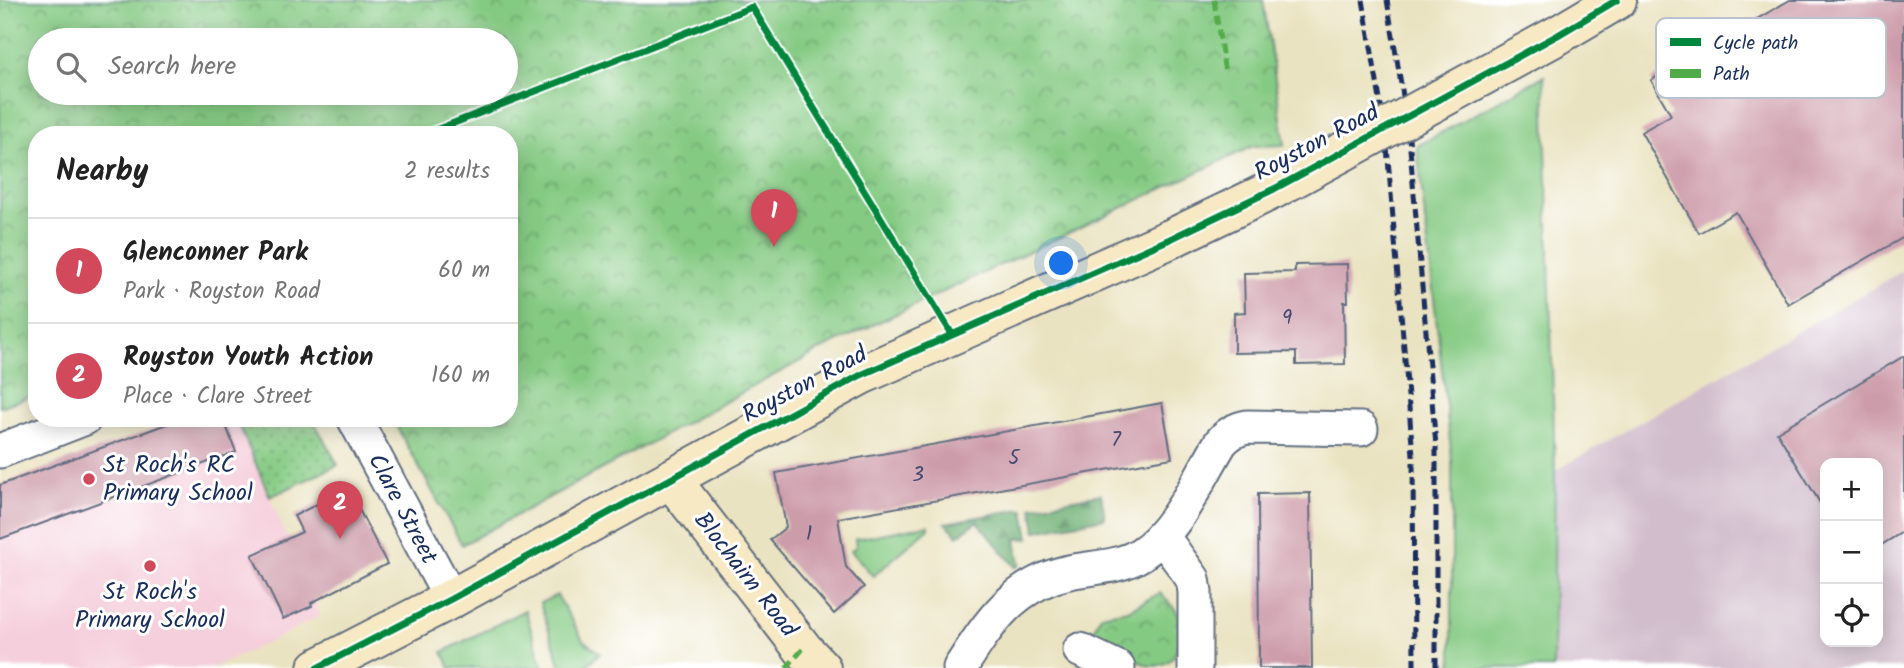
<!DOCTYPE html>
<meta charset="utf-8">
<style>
body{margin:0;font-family:Kalam,sans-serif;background:#f6f6f6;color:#222}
.controls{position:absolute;right:21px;bottom:21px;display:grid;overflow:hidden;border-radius:14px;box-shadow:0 4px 18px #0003}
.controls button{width:63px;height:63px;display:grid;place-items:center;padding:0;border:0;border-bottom:2px solid #e0e0e0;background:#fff;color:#222;font:35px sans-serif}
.you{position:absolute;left:1062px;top:264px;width:24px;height:24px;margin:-18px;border:5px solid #fff;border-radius:50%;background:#1a73e8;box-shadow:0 0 0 10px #1a73e833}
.badge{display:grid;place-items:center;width:46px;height:46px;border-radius:50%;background:#d1495b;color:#fff;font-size:23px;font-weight:700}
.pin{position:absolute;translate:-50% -58px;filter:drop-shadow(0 2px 4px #0008)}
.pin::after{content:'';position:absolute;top:37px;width:24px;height:21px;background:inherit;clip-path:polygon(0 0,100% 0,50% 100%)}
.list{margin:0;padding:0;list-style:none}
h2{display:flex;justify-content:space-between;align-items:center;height:91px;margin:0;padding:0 28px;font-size:30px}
h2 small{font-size:23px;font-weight:400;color:#767676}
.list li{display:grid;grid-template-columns:46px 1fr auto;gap:21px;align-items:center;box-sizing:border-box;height:105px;padding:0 28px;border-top:2px solid #e0e0e0}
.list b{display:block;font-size:26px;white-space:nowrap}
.list p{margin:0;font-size:23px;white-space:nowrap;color:#767676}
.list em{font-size:23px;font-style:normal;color:#767676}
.icon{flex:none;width:38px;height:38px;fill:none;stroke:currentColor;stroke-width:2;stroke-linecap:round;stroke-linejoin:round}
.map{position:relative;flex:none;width:1904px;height:668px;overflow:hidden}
.search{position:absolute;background:#fff;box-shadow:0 4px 18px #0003;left:28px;top:28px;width:490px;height:77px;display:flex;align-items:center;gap:18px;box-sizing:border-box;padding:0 24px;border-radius:38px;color:#767676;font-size:26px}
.panel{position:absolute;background:#fff;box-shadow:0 4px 18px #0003;left:28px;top:126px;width:490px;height:301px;border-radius:28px}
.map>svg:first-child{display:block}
.built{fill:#f5cfdc}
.industrial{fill:#d1bdcc;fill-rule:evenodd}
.grass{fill:#85ca83;stroke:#507c70;stroke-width:2}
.forest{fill:url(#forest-firs);stroke:#446e68;stroke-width:2}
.park{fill:url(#park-crowns);stroke:#507c70;stroke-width:2;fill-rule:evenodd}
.garden{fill:url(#garden-dots);stroke:#507c70;stroke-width:2}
.building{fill:#cd9caa}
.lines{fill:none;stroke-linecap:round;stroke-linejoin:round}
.street-casing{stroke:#636e81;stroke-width:37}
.secondary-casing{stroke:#636e81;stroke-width:42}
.street{stroke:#fff;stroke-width:33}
.secondary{stroke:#f7e9c3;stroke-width:38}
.rail{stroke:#1b2f5e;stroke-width:5;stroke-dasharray:10 5;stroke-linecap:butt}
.secondary-bridge-casing{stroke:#636e81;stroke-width:42;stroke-linecap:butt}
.secondary-bridge{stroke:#f7e9c3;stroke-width:38}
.quiet{stroke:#52ab49;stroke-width:5;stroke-dasharray:10 5;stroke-linecap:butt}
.cycleway-casing{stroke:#fff;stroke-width:11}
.cycleway{stroke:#00873e;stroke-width:7}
.poi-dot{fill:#d1495b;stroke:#fff;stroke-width:2.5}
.labels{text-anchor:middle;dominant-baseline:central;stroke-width:6;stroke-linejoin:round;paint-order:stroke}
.number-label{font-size:21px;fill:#484a71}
.street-label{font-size:24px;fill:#1b2f5e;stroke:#fff}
.poi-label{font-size:24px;fill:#1b2f5e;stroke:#fff;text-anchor:start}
.key{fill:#fff;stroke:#bbc1cf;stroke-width:2}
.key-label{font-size:19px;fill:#1b2f5e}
</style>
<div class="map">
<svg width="1904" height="668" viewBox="0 0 1904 668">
<defs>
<pattern id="forest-firs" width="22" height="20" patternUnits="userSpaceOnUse" patternTransform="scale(1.75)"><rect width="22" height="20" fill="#6cae71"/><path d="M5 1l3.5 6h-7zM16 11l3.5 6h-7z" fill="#588e60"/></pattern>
<pattern id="park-crowns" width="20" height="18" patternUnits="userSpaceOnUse" patternTransform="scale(1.75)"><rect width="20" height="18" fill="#85ca83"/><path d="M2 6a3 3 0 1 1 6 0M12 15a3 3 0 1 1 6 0" fill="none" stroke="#6ca46e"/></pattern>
<pattern id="garden-dots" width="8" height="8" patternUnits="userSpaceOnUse" patternTransform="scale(1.75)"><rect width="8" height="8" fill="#85ca83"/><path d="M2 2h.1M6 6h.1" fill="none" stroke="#6ca46e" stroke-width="1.8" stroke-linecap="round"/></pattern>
</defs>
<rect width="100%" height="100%" fill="#fff"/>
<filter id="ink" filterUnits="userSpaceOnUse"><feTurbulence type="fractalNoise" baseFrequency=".0143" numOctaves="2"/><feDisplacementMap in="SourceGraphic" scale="14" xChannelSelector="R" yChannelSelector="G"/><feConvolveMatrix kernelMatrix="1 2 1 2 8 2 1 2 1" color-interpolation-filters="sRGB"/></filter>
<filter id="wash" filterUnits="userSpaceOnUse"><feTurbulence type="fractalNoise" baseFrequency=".00686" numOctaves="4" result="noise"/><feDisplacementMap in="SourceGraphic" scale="28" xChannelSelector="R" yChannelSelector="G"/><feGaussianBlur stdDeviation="1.57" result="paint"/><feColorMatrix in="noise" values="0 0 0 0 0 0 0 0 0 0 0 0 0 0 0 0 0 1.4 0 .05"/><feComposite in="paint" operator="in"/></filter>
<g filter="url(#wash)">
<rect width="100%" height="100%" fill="#eae3c1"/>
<polygon class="built" points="182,418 236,418 320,615 276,639 212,668 0,668 0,485"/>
<path class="industrial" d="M1904 270V668H1553L1555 471ZM1825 463H1878V642H1825Z"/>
<g class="grass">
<polygon points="1544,76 1555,471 1553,668 1452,668 1452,460 1417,146"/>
<polygon points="929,525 929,528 873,576 851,551 856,547 855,539"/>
<polygon points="557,595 583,640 600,653 584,668 562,668 559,661 540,603"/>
<polygon points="525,610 543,668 450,668 443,652"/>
</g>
<g class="forest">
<polygon points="1101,494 1105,518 1036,531 1032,507"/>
<polygon points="1021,509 1022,511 1024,510 1029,538 1016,539 1020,565 1016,568 977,521 958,536 946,523"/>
</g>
<g class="park">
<path d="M0 0H1263L1285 145 1253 146 824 348 462 545 392 418H509V135H37V394L0 407ZM40 40H506V93H40Z"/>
<path d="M1160 593C1166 600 1176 608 1179 616 1180 621 1179 629 1179 634 1180 654 1170 667 1149 666L1090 638 1101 615 1128 610Z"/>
</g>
<polygon class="garden" points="236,418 312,418 338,465 270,497"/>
<g id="blocks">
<g class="building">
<polygon points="1790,0 1904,0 1904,237 1788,304 1736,212 1699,233 1641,132 1671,115 1651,80"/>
<polygon points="1347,264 1348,302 1344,302 1345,364 1296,365 1296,352 1234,353 1234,313 1245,312 1244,273 1295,272 1295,265"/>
<polygon points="1904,356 1904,531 1878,547 1878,463 1825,463 1825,511 1777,432"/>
<polygon points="1162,403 1172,458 838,518 846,567 864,587 834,614 770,540 786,527 776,473"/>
<polygon points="183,418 223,418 236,452 0,539 0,485"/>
<polygon points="348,488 387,564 311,603 312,606 283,619 252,555 302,532 294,516"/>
<polygon points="1310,493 1312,668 1259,668 1258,494"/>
</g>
</g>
</g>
<g filter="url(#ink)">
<use href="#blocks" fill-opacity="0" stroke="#636e81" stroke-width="2"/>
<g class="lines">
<defs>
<g id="street">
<polyline points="354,418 451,599"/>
<polyline points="0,451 85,418"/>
<polyline points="1162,536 1193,579 1195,592 1195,668"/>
<polyline points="1080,650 1118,668"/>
<path d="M960 668C990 621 1015 582 1074 571 1096 567 1121 567 1141 554 1176 532 1199 478 1221 442 1228 434 1236 429 1247 427L1361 429"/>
</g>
<g id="secondary">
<polyline points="1558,35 1617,0"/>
<polyline points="671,479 803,649 821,668"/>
<polyline points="317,668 451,599 861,375 1170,239 1274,189"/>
</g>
</defs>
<use href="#street" class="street-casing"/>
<use href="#secondary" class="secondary-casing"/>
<use href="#street" class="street"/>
<use href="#secondary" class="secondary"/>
<g class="rail">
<polyline points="1363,0 1386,135 1413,455 1414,668"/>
<polyline points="1387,0 1408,126 1436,446 1436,668"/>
</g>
<defs>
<polyline id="secondary-bridge" points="1274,189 1558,35"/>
</defs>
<use href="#secondary-bridge" class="secondary-bridge-casing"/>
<use href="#secondary-bridge" class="secondary-bridge"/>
<g class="quiet">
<polyline points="1214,0 1225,73"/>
<polyline points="786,668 803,649"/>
</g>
<defs>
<g id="cycleway">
<polyline points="423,135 752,7 952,334"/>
<polyline points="317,668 451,599 861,375 1170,239 1274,189 1558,35 1617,0"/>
</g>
</defs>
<use href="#cycleway" class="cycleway-casing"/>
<use href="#cycleway" class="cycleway"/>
</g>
</g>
<g class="poi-dot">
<circle cx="89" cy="479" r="7"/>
<circle cx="150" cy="566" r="7"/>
</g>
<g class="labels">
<g class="number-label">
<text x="1287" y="318">9</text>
<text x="1116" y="440">7</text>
<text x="1014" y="458">5</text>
<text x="918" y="475">3</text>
<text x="809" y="534">1</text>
</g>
<g class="street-label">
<text transform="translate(1317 143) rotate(-28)">Royston Road</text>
<text transform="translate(805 385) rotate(-28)">Royston Road</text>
<text transform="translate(402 509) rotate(62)">Clare Street</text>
<text transform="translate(745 575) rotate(52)">Blochairn Road</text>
</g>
<g class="poi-label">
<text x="103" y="465">St Roch's RC<tspan x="103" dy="28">Primary School</tspan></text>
<text x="150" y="592" text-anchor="middle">St Roch's<tspan x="150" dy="28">Primary School</tspan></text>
</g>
</g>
<rect x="1656" y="18" width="230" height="80" rx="10" class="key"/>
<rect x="1670" y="38" width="31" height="8" fill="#00873e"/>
<rect x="1670" y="69" width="31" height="9" fill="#52ab49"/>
<g class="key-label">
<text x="1713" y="49">Cycle path</text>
<text x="1713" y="80">Path</text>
</g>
</svg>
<div class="controls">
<button>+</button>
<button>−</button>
<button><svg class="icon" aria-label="locate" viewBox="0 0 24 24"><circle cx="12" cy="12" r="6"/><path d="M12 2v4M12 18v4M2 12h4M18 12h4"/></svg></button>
</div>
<div class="you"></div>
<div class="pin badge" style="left:774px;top:247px">1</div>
<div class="pin badge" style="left:340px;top:539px">2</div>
<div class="search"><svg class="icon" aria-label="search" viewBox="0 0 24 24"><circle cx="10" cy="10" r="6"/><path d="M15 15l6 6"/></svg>Search here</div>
<section class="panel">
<h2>Nearby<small>2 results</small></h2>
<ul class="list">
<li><span class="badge">1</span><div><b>Glenconner Park</b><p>Park · Royston Road</p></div><em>60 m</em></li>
<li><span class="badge">2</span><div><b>Royston Youth Action</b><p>Place · Clare Street</p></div><em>160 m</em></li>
</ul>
</section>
</div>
